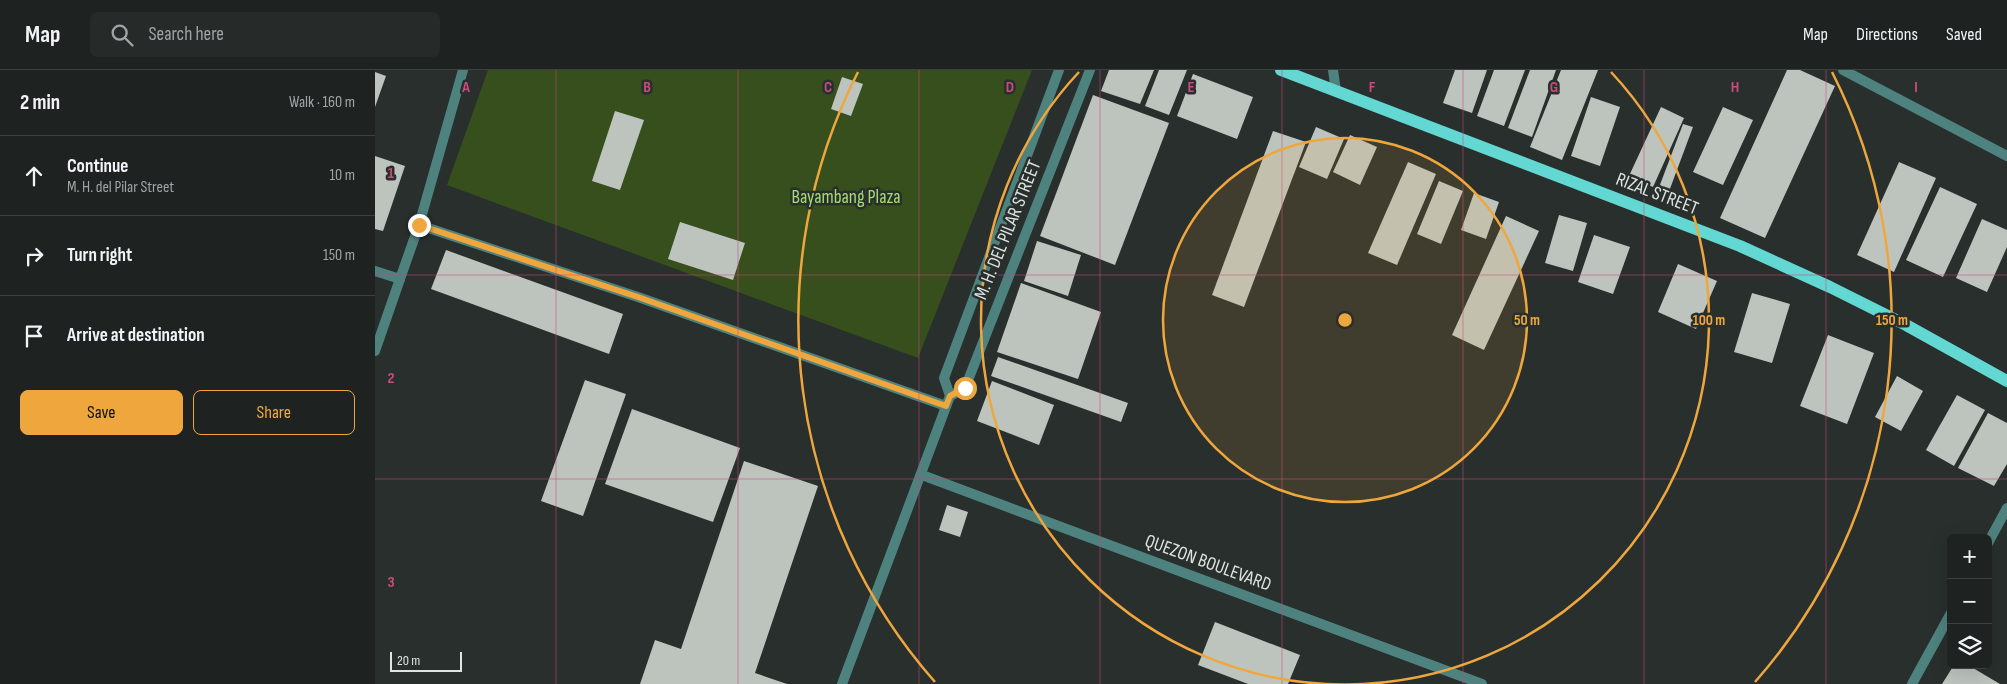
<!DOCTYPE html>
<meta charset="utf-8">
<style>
body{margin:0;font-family:"Sofia Sans Condensed",sans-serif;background:#262b2a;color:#f1f3f6}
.controls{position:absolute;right:15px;bottom:15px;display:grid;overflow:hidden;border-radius:8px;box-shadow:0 5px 20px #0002}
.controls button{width:45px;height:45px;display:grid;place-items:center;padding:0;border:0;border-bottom:1px solid #3c4040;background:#1e2322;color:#f1f3f6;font:25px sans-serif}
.scale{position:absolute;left:15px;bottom:12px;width:72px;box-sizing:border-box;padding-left:5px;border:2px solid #dfe3e1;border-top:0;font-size:14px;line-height:18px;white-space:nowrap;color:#dfe3e1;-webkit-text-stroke:4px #282f2d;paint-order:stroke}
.stop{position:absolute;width:15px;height:15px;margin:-11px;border:4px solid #efa73d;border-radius:50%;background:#fff}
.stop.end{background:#efa73d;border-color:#fff;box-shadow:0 1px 5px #0008}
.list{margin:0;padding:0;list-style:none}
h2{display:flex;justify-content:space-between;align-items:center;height:65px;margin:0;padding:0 20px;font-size:21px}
h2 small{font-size:16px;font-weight:400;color:#a1a4a5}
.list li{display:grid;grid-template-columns:32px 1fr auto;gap:15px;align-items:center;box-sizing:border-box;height:80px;padding:0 20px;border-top:1px solid #3c4040}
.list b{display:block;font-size:19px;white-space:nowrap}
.list p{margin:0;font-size:16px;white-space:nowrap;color:#a1a4a5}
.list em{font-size:16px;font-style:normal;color:#a1a4a5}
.actions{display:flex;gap:10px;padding:15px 20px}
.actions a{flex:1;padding:11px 0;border:1px solid #efa73d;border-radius:8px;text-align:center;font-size:18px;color:#efa73d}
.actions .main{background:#efa73d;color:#111}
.icon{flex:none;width:28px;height:28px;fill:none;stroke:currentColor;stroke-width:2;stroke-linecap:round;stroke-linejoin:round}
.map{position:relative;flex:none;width:1632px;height:614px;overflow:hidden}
header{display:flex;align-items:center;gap:30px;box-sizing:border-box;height:70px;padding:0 25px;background:#1e2322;border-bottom:1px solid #3c4040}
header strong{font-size:24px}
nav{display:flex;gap:28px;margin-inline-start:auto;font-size:18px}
.search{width:350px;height:45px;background:#262b2a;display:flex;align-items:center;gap:12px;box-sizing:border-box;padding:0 18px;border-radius:8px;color:#a1a4a5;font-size:19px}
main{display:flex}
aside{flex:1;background:#1e2322}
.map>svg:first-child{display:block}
.green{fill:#364f1c}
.building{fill:#bdc4be}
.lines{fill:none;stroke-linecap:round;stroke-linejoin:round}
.service{stroke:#4e827f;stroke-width:10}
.minor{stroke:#4e827f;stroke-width:10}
.tertiary{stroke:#4e827f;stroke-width:10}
.primary{stroke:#63d7d1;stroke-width:12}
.route{stroke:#efa73d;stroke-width:6}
.grid{fill:none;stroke:#c94b7c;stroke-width:1;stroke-opacity:0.55}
.ring{fill:none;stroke:#efa73d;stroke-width:2.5}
.labels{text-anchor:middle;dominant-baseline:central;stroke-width:5;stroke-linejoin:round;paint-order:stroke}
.street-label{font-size:19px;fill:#dfe3e1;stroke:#282f2d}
.park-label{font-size:19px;fill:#a5de6f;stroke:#282f2d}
.grid-label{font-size:16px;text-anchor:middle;font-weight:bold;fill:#c94b7c;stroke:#282f2d;stroke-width:5;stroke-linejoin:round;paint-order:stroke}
.centre{fill:#efa73d;stroke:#282f2d;stroke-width:2.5}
.ring-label{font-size:15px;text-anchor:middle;font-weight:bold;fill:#efa73d;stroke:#282f2d;stroke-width:5;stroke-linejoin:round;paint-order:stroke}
</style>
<header>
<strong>Map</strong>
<div class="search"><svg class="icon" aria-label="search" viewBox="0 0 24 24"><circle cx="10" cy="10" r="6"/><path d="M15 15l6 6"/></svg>Search here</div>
<nav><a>Map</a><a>Directions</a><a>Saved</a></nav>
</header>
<main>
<aside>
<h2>2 min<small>Walk · 160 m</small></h2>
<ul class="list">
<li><svg class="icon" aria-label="ahead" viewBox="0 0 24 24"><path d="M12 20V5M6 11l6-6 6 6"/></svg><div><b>Continue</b><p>M. H. del Pilar Street</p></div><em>10 m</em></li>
<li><svg class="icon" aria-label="right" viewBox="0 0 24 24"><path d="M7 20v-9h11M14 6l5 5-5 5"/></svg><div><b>Turn right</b></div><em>150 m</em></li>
<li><svg class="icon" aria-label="arrive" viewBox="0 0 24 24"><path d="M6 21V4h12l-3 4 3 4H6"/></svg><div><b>Arrive at destination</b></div></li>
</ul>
<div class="actions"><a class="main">Save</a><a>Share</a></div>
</aside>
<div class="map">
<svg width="1632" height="614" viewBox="0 0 1632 614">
<rect width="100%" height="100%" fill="#282f2d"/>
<polygon class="green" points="113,0 657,0 543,288 72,115"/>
<g class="building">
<polygon points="734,0 779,0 765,34 726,21"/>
<polygon points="784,0 812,0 794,45 770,36"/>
<polygon points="1080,0 1112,0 1097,43 1068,33"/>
<polygon points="1119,0 1150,0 1129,56 1102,46"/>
<polygon points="1155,0 1181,0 1157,67 1133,58"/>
<polygon points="1186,0 1223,0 1187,90 1155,77"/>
<polygon points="1412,0 1425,0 1460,16 1390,168 1345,148"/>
<polygon points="0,2 11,6 0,37"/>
<polygon points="818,4 878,27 862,69 802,46"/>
<polygon points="467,7 488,14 476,46 456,39"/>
<polygon points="718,25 794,53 740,195 665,166"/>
<polygon points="1216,27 1245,37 1225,96 1196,86"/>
<polygon points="1286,37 1309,48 1278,117 1254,106"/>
<polygon points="1348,37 1378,50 1348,115 1318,102"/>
<polygon points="240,41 269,50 245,120 217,111"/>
<polygon points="1308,54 1318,57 1293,124 1283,120"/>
<polygon points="941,57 969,69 952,109 924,97"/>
<polygon points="898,61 931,72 869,237 837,225"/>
<polygon points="975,65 1002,77 985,115 958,102"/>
<polygon points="0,86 30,96 8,161 0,159"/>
<polygon points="1033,92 1061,104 1022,195 993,183"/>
<polygon points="1524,92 1561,108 1519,202 1482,185"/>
<polygon points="1064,111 1088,121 1066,174 1042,164"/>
<polygon points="1565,117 1602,134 1568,207 1531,190"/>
<polygon points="1099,123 1124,132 1111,169 1086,160"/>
<polygon points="1184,145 1212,153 1198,201 1170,193"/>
<polygon points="1131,146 1164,161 1109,280 1077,265"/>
<polygon points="1607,149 1632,160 1632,177 1612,222 1581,208"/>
<polygon points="305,152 370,173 358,210 293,189"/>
<polygon points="1219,165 1255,177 1238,224 1203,212"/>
<polygon points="662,171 706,185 693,226 649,211"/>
<polygon points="71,180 248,244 234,284 56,219"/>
<polygon points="1303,194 1342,211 1321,259 1283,242"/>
<polygon points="646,213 726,242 703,309 622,282"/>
<polygon points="1377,223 1415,234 1397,293 1359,282"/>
<polygon points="1453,265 1499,283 1472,354 1425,336"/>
<polygon points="623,287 753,333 746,352 616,306"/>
<polygon points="1522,306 1548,321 1526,361 1500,347"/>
<polygon points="210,310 251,324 208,446 166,431"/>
<polygon points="617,311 679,335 664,375 602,351"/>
<polygon points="1582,325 1610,340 1579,396 1551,380"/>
<polygon points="257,339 365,378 338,452 230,414"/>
<polygon points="1613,343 1632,353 1632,394 1619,416 1583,398"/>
<polygon points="369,391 443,416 380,603 412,614 265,614 280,570 306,579"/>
<polygon points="572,435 593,442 585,467 564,460"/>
<polygon points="840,552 925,585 913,614 873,614 823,595"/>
<polygon points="1579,595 1593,595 1625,614 1567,614"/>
</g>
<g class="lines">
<polyline class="service" points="958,0 961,21"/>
<g class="minor">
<polyline points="1468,0 1632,86"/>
<polyline points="44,155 263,227 571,336"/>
<polyline points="0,281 25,209"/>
<polyline points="547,405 1107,614"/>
<polyline points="1613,473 1632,438"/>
<polyline points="1537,614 1576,543"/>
</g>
<g class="tertiary">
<polyline points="0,201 25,209 44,155 88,0"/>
<polyline points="575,326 590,318 715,0"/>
<polyline points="467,614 575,326 569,308 684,0"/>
</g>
<polyline class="primary" points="906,0 1365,176 1455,217 1531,255 1632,311"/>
</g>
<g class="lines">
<polyline class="route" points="44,155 263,227 571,336 575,326 590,318"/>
</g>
<path class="grid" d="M181 0V614M363 0V614M544 0V614M725 0V614M907 0V614M1088 0V614M1269 0V614M1451 0V614M0 205H1632M0 409H1632"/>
<circle cx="970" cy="250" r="182" fill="#efa73d" fill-opacity=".12"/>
<g class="ring">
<circle cx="970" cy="250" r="182"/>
<path d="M1236 2A364 364 0 1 1 704 2"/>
<path d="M560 612A547 547 0 0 1 483 2M1457 2A547 547 0 0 1 1380 612"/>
</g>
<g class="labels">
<g class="street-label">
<text transform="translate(1282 124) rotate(21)">RIZAL STREET</text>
<text transform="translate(633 160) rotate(-68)">M. H. DEL PILAR STREET</text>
<text transform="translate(833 493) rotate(20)">QUEZON BOULEVARD</text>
</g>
<g class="park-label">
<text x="471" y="127">Bayambang Plaza</text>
</g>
</g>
<g class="grid-label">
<text x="91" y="22">A</text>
<text x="272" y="22">B</text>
<text x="453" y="22">C</text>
<text x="635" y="22">D</text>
<text x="816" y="22">E</text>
<text x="997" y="22">F</text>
<text x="1179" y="22">G</text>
<text x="1360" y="22">H</text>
<text x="1541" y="22">I</text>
<text x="16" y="108">1</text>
<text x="16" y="313">2</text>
<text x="16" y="517">3</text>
</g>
<circle cx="970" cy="250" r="8" class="centre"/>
<g class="ring-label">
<text x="1152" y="255">50 m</text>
<text x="1334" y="255">100 m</text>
<text x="1517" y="255">150 m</text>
</g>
</svg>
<div class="controls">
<button>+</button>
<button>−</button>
<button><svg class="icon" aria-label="layers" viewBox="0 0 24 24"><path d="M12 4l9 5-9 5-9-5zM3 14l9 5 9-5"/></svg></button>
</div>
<div class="scale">20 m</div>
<div class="stop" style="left:590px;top:318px"></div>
<div class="stop end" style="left:44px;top:155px"></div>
</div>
</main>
